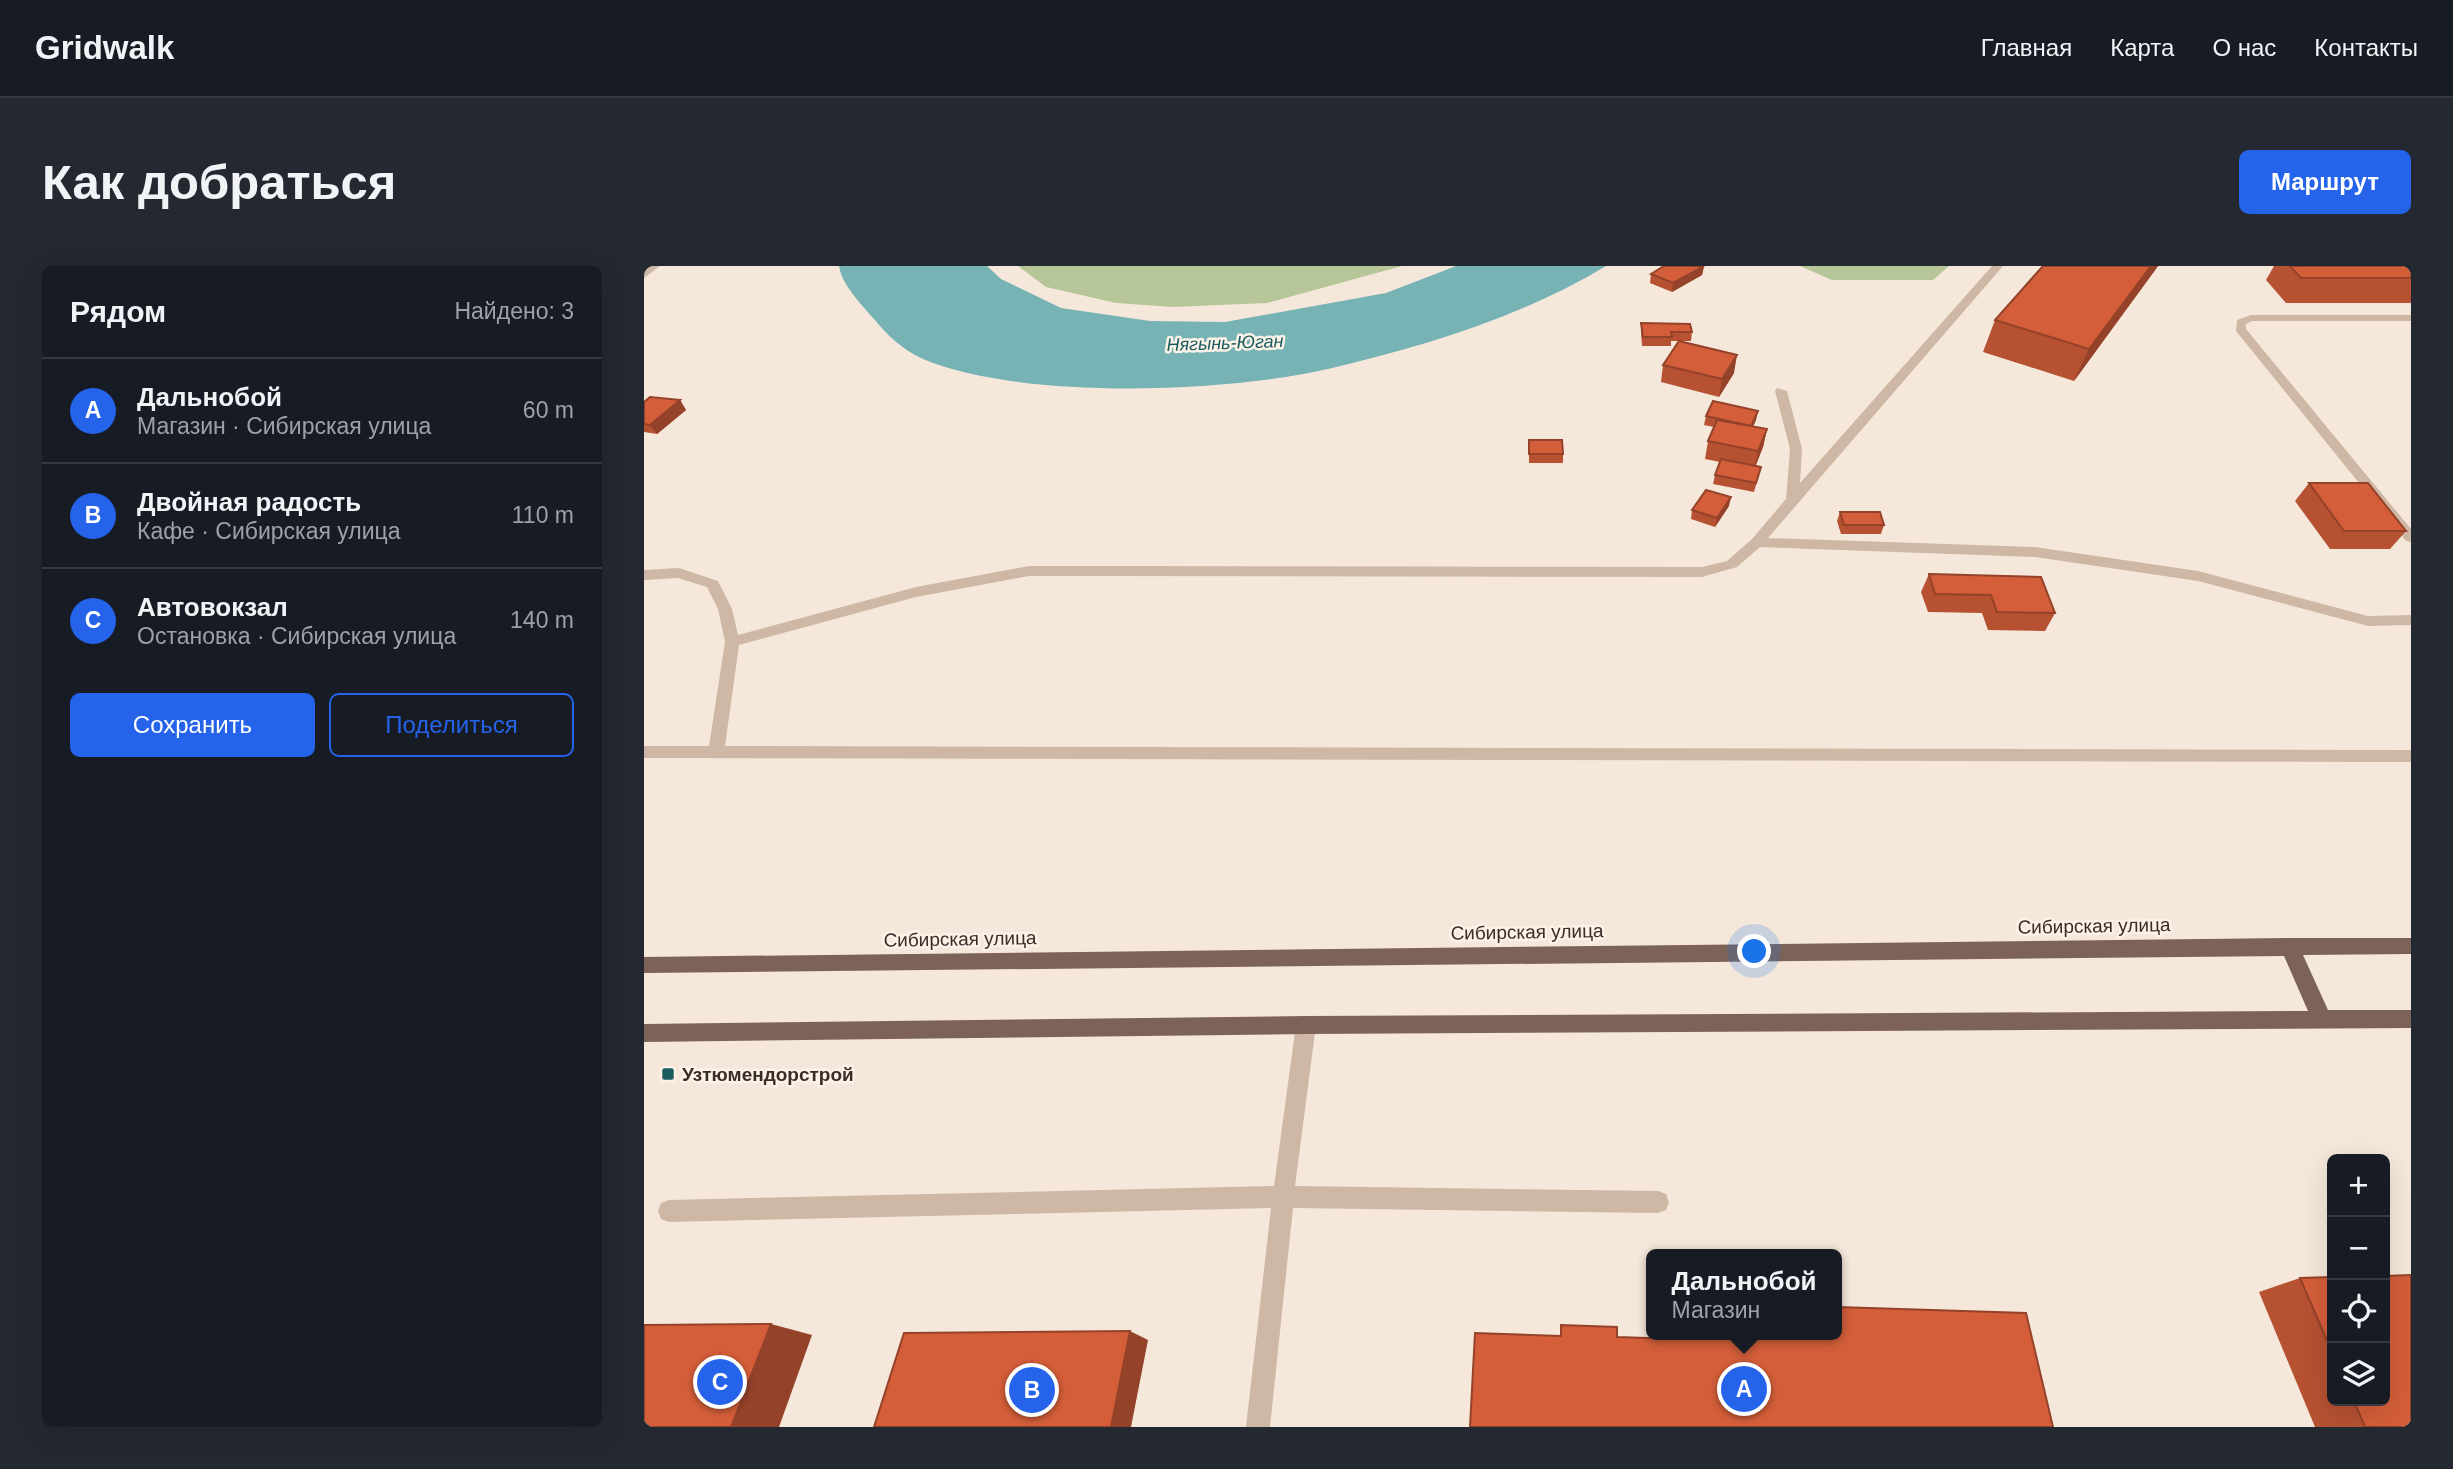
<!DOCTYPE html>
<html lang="ru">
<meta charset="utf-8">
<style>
body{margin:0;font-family:Arial,sans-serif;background:#242831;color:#f1f3f6}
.controls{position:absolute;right:21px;bottom:21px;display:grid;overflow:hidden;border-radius:10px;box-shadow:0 7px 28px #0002}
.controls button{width:63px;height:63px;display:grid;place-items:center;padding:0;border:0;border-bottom:2px solid #363941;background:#171b24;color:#f1f3f6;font:35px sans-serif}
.you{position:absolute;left:1111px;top:686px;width:24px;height:24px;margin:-18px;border:5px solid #fff;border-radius:50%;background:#1a73e8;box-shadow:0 0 0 10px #1a73e833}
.badge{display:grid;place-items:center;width:46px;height:46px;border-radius:50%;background:#2563eb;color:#fff;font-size:23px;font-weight:700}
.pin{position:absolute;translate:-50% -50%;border:4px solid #fff;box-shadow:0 2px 7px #0006}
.popup{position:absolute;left:1002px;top:983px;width:196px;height:91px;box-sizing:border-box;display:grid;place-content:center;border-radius:10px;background:#171b24;filter:drop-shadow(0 2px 5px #0005);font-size:23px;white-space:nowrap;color:#9ea1a6}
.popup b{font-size:26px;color:#f1f3f6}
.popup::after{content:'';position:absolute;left:50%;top:100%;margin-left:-14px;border:14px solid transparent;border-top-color:#171b24}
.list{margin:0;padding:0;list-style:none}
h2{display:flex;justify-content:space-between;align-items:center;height:91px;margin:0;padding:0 28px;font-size:30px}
h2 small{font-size:23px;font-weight:400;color:#9ea1a6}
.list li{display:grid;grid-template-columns:46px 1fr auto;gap:21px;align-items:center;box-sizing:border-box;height:105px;padding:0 28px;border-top:2px solid #363941}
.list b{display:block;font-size:26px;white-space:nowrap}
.list p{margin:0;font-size:23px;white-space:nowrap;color:#9ea1a6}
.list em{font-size:23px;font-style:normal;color:#9ea1a6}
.actions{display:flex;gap:14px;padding:21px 28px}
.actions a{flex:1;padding:16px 0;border:2px solid #2563eb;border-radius:10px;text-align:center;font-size:24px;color:#2563eb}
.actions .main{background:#2563eb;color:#fff}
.icon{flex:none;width:38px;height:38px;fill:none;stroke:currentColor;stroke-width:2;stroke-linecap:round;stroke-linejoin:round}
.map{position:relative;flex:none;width:1767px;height:1161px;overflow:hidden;border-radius:10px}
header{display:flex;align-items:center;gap:42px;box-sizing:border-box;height:98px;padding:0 35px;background:#171b24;border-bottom:2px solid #363941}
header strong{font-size:33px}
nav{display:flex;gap:38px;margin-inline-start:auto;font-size:24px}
.intro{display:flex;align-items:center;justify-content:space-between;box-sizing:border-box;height:168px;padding:0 42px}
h1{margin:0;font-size:49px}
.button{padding:18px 32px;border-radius:10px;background:#2563eb;color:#fff;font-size:24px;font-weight:700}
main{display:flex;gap:42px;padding:0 42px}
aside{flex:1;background:#171b24;border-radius:10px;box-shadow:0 7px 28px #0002}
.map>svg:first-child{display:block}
.green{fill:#b7c699}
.water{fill:#77b3b5}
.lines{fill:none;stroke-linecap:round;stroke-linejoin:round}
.service{fill:#ceb8a5;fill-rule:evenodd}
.primary{fill:#7d6357;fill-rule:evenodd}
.wall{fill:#b65132}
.shaded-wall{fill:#944229}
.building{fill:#d45e3a;stroke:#944229;stroke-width:2}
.poi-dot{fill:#185c60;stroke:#fcf2e8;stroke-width:2.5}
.labels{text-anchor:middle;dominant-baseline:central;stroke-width:5;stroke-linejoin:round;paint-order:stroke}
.far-water-label{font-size:18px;font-style:italic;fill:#185c60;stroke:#fcf2e8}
.street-label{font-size:19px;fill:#392d27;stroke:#fcf2e8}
.poi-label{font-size:19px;font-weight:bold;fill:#392d27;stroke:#fcf2e8;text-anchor:start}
</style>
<header>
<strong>Gridwalk</strong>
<nav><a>Главная</a><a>Карта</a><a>О нас</a><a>Контакты</a></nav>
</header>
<div class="intro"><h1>Как добраться</h1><a class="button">Маршрут</a></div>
<main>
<aside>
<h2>Рядом<small>Найдено: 3</small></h2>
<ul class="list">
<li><span class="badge">A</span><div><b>Дальнобой</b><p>Магазин · Сибирская улица</p></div><em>60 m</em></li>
<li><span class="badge">B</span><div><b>Двойная радость</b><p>Кафе · Сибирская улица</p></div><em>110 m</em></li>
<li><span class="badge">C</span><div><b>Автовокзал</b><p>Остановка · Сибирская улица</p></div><em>140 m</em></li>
</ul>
<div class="actions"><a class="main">Сохранить</a><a>Поделиться</a></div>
</aside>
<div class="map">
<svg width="1767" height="1161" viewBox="0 0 1767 1161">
<rect width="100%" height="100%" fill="#f5e8db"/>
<g class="green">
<polygon points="374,0 758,0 623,37 529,41 472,37 402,21"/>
<polygon points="1156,0 1305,0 1289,14 1188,14"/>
</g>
<path class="water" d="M195 0H343L357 13 417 42 506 55 581 56 742 27 812 0H962C878 51 778 81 684 103 579 127 377 134 279 93 260 85 242 68 230 53 217 38 198 19 195 0Z"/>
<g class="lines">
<g class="service">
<polygon points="5,0 16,0 0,12 0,4"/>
<polygon points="1348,0 1359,0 1124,272 1391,281 1554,305 1724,350 1767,349 1767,359 1724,360 1554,315 1391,291 1116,281 1093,301 1058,311 385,310 272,331 95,379 81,480 1767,484 1767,496 0,492 0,480 65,480 81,376 74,343 63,321 34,312 0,314 0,304 35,302 74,315 88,343 94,369 272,321 385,300 1058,301 1083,295 1108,273 1142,233 1146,183 1131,125 1133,122 1143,125 1158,183 1156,217"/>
<polygon points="1607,49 1767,49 1767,55 1608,55 1602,58 1602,63 1767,263 1767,276 1762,275 1592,65 1593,54"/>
<polygon points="662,750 669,753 672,759 651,920 1014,925 1022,928 1025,936 1022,944 1014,947 649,942 626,1161 602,1161 627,942 25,956 17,953 14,945 17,937 25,934 630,920 652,759 655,753"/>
</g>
<polygon class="primary" points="1645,672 1767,672 1767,688 1659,689 1684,744 1767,744 1767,762 662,768 0,776 0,758 662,750 1664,745 1640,690 0,707 0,691"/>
</g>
<g class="wall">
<polygon points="1060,0 1058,9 1028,26 1006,17 1007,8"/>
<polygon points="1514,0 1430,115 1339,86 1351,54"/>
<polygon points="1630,0 1767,0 1767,37 1642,37 1622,14"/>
<polygon points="997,57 1048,66 1047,75 1027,75 1027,80 998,80 997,66"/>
<polygon points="1019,99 1090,107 1075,131 1017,116"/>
<polygon points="36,134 42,144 13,168 0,166 0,136"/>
<polygon points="1062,150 1112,154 1109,161 1123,163 1119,181 1112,199 1117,201 1110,226 1069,218 1071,209 1076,196 1061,193 1064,175 1070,161 1060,159"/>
<polygon points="885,174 919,188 919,197 885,197"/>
<polygon points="1665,217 1762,265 1746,283 1686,283 1651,235"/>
<polygon points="1085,240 1071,261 1047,253 1048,244"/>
<polygon points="1196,246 1240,259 1237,268 1197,268 1193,255"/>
<polygon points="1285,308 1411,347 1401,365 1344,364 1338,347 1284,346 1277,326"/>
<polygon points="1688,1011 1688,1135 1741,1135 1767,1161 1671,1161 1615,1026 1656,1012"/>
<polygon points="917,1059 973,1071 1026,1073 1025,1069 1193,1069 1409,1161 916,1070"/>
</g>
<g class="shaded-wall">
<polygon points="1060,0 1058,9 1028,26 1029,17"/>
<polygon points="1507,0 1514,0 1430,115 1445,83"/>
<polygon points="1093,89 1090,107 1075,131 1078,113"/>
<polygon points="36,134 42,144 13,168 6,159"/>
<polygon points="1114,145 1112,154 1105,169 1107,160"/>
<polygon points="1123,163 1119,181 1110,203 1114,185"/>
<polygon points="1087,231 1085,240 1071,261 1073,252"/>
<polygon points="127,1058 168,1069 135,1161 87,1161"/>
<polygon points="486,1065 504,1074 487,1161 467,1161"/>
</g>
<g class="building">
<polygon points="1020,0 1060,0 1029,17 1007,8"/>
<polygon points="1399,0 1507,0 1445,83 1351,54"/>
<polygon points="1646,0 1767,0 1767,12 1657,12"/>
<polygon points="997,57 1046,58 1048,66 1027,66 1028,71 999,71"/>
<polygon points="1035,75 1093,89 1078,113 1019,99"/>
<polygon points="6,131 36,134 6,159 0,158 0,136"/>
<polygon points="1069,135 1114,145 1107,160 1062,150"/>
<polygon points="1073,154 1123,163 1114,185 1064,175"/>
<polygon points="885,174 918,174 919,188 885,188"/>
<polygon points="1077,193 1117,201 1112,217 1071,209"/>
<polygon points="1665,217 1724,217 1762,265 1700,265"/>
<polygon points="1062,224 1087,231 1073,252 1048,244"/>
<polygon points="1196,246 1236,246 1240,259 1200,259"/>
<polygon points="1285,308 1397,311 1411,347 1353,346 1347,329 1291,328"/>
<polygon points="1767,1009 1767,1161 1721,1161 1710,1135 1741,1135 1741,1010"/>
<polygon points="1688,1011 1688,1086 1656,1012"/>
<polygon points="1193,1041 1382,1047 1409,1161 826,1161 831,1067 917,1070 917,1059 973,1061 973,1071 1034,1073 1034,1069 1193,1069"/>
<polygon points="127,1058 87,1161 0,1161 0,1059"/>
<polygon points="486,1065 467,1161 230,1161 260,1067"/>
</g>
<rect class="poi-dot" x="17" y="801" width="14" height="14" rx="3.5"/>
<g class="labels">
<g class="far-water-label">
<text transform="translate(581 77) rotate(-2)">Нягынь-Юган</text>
</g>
<g class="street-label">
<text transform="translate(1450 660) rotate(-1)">Сибирская улица</text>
<text transform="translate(883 666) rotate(-1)">Сибирская улица</text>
<text transform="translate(316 673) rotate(-1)">Сибирская улица</text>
</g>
<g class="poi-label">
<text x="38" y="808">Узтюмендорстрой</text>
</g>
</g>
</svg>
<div class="controls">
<button>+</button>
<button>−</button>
<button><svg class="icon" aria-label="locate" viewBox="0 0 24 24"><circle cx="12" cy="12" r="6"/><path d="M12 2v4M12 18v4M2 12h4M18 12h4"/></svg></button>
<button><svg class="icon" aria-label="layers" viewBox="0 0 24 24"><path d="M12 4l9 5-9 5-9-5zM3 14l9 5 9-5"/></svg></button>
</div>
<div class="you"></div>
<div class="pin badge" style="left:1100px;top:1123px">A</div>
<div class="popup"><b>Дальнобой</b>Магазин</div>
<div class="pin badge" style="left:388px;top:1124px">B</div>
<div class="pin badge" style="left:76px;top:1116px">C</div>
</div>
</main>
